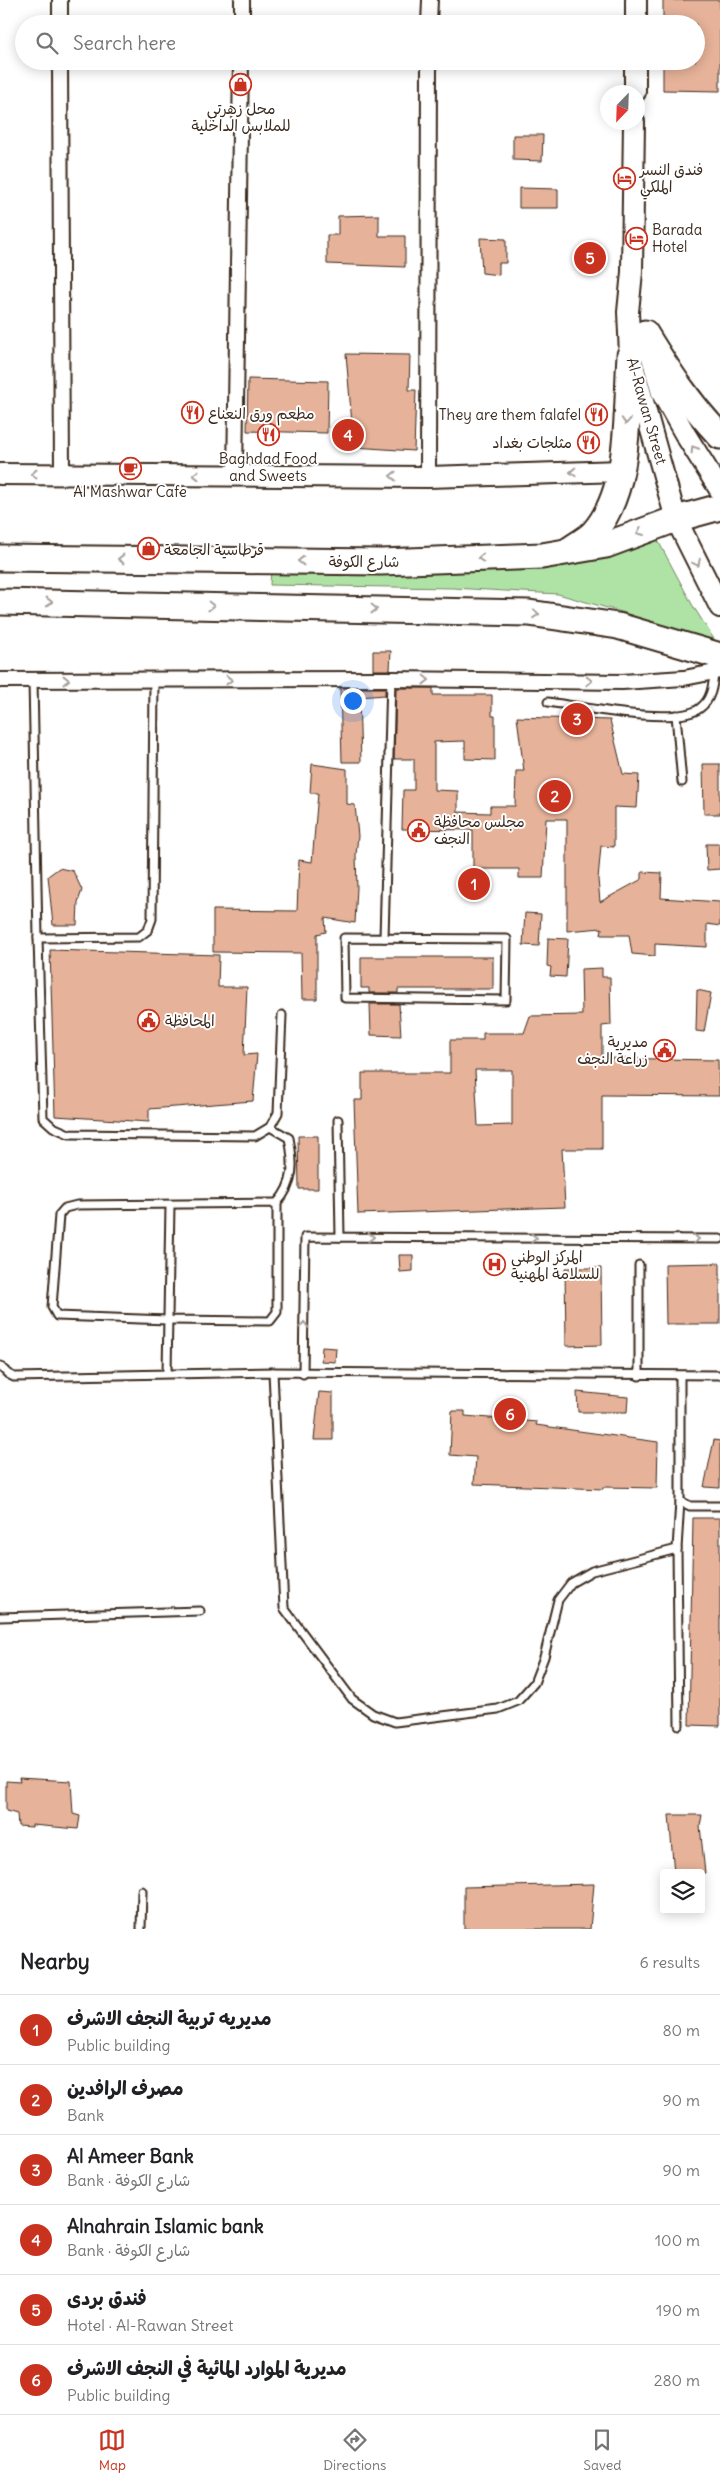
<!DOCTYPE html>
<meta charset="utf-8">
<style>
body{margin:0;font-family:Delius,"Playpen Sans Arabic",sans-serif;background:#f6f6f6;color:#202124}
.controls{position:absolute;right:15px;bottom:15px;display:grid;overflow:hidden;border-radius:5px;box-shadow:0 2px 12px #0003}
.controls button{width:45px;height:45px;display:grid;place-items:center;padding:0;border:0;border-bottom:1px solid #e0e0e0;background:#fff;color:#202124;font:25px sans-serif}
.compass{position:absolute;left:600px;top:85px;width:45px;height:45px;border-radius:50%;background:#fff;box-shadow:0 2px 12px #0003;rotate:203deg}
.you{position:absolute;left:352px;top:700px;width:18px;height:18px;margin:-12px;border:4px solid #fff;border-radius:50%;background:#1a73e8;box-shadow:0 0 0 8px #1a73e833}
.badge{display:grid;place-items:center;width:32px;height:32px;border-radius:50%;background:#c8321e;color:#fff;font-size:16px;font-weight:700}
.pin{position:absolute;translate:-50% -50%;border:2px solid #fff;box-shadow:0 1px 5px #0006}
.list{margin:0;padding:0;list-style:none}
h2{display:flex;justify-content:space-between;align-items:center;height:65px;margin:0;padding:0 20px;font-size:21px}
h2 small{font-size:16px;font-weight:400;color:#757577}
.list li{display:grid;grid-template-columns:32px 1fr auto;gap:15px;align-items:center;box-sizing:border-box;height:70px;padding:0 20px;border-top:1px solid #e0e0e0}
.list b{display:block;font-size:19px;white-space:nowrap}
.list p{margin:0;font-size:16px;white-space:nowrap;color:#757577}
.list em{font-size:16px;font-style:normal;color:#757577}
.icon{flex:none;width:28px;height:28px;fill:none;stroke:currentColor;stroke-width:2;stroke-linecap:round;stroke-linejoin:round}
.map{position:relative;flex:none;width:720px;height:1929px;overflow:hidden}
.search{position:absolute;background:#fff;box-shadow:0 2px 12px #0003;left:15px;right:15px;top:15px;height:55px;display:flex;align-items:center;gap:12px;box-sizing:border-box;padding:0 18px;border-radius:28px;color:#757577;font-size:19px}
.sheet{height:485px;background:#fff}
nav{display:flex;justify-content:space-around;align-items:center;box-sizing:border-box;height:70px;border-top:1px solid #e0e0e0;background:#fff;font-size:14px;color:#757577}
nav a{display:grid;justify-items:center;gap:2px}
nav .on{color:#c8321e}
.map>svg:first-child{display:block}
.green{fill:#afe3a5;stroke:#758662}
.building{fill:#e6b299;stroke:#3b2a1e;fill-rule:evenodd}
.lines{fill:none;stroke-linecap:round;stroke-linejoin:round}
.lane-casing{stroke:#3b2a1e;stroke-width:11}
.street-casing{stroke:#3b2a1e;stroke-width:18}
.secondary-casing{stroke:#3b2a1e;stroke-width:24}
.highway-casing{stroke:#3b2a1e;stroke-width:29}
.lane{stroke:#fff;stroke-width:7}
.street{stroke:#fff;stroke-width:14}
.secondary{stroke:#fff;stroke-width:20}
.highway{stroke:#fff;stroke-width:25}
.oneway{stroke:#a79f9a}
.labels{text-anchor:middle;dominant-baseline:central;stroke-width:4;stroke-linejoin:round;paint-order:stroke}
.poi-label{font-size:15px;fill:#3b2a1e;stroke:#fff;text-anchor:start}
.street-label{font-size:15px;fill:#3b2a1e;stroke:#fff}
</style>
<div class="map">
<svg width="720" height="1929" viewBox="0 0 720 1929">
<rect width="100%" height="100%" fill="#fff"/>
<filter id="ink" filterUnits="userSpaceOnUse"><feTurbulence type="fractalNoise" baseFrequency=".02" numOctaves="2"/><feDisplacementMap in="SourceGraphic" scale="10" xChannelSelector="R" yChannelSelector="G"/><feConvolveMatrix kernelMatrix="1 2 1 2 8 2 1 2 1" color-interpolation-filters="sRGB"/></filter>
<g filter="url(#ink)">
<polygon class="green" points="655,535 693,606 719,647 625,613 558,594 453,588 270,585 271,568"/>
<g class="building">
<polygon points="663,0 720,0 720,91 663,90 663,61 696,61 696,24 663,24"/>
<polygon points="513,135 543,135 542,161 513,160"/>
<polygon points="519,188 558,189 558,208 519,208"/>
<polygon points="379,215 379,236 405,236 405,267 327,264 327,235 338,235 338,216"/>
<polygon points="480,238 506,239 506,263 499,263 499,275 482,273"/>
<polygon points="346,354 410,355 409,390 416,390 414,451 354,447"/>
<polygon points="248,379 328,381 327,433 247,431"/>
<polygon points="373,651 391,651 390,670 373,670"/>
<polygon points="340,688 385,688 385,695 359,697 361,762 342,762"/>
<polygon points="396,688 433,688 433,695 492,695 492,716 495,716 495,760 465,759 465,741 434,742 434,790 458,791 458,812 490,813 490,806 515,806 516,771 524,771 517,717 610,720 623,774 639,775 637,808 614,807 614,847 601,846 598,879 600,902 642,879 642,872 662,873 661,898 720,902 720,926 707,924 707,947 655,944 655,956 632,954 629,935 601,935 602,928 567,931 567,819 546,819 543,878 519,878 519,869 473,869 473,830 402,829 403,790 414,790 414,759 394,759"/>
<polygon points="312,764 347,769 347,804 355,805 358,836 356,855 357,888 355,923 325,918 326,932 317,934 317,999 302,999 301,953 213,952 213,910 297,911 299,860 312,862 318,793 310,793"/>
<polygon points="703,764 720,764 720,814 704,814"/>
<polygon points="706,844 720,844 720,869 707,870"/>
<polygon points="59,868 73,871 82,890 78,902 77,925 53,925 48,876"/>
<polygon points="525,913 541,914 539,946 523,945"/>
<polygon points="548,938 568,939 566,977 550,976 551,967 547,966"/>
<polygon points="50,950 219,955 218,987 247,987 244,1055 257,1054 253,1101 149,1109 149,1122 55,1116"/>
<polygon points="361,957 493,957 493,989 398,989 398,993 369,993 369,988 361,988"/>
<path d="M602 968V977H610L611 1025 602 1026V1058L718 1060 719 1096 602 1095V1149H562L565 1207 358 1214 354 1100H362V1073H450V1040H483V1033H524L530 1016 582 1015 581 969ZM475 1070H512V1125L478 1126Z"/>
<polygon points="697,990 711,993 704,1032 696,1031"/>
<polygon points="370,1004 399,1004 401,1036 371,1035"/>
<polygon points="298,1136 318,1136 318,1189 299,1189"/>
<polygon points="399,1255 413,1255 413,1271 400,1272"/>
<polygon points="720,1263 720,1324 666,1324 665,1264"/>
<polygon points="565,1268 601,1268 602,1345 566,1346"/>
<polygon points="322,1347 336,1348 335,1362 321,1361"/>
<polygon points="319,1392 333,1393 333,1440 314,1440"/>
<polygon points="577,1392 628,1397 627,1412 578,1412"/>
<polygon points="452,1411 465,1411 465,1416 537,1422 536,1425 658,1442 657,1488 603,1487 603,1489 474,1484 476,1457 450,1455"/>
<polygon points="714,1440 720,1441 720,1488 704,1487"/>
<polygon points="693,1518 720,1518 720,1726 689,1725"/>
<polygon points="19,1778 71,1781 73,1814 80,1816 78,1829 32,1825 32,1827 18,1826 17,1814 6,1811 6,1781 20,1782"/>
<polygon points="669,1815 702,1815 700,1826 705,1873 674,1873"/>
<polygon points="594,1884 590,1929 464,1929 464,1887"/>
</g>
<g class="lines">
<defs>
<g id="lane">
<polyline points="33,680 38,938 139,937 148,930 152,919 154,681"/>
<path d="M548 702C578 706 677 727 700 708 711 700 713 686 714 673"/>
<polyline points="676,715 682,782"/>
<polyline points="38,938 43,1118 53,1127 69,1134 255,1136 270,1127 278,1113 282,1015"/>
<polygon points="344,938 507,939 506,1000 345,998"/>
<polyline points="384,938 391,679"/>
<polyline points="338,1120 340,1237"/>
<path d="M270 1127 289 1138C294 1163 295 1183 277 1203"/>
<polygon points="277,1203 277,1312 270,1321 168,1320 57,1316 52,1307 59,1215 65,1208 77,1205"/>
<polyline points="0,1366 8,1374 14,1377 273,1372 720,1375"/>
<polyline points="273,1372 284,1608 352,1699 373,1714 395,1722 498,1709 518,1701 534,1683 544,1657 558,1600 571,1583 592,1571 677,1549"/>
<polyline points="167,1373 170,1205"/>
<polyline points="303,1374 305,1237 720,1239"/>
<polyline points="639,1376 639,1265"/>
<polyline points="680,1376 680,1501 690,1506 720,1506"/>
<polyline points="0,1617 200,1611"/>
<polyline points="679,1725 677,1549 680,1501"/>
<polyline points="141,1929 142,1891"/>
</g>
<g id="street">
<polyline points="60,0 60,24"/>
<polyline points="242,24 242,0"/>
<polyline points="429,24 430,0"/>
<polyline points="60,61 62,474"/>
<polyline points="235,476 241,61"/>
<polyline points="428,477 429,61"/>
<polyline points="0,680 391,679 622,682 684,678 720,671"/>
</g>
<g id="secondary">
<polyline points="636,24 636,0"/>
<polyline points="635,92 635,61"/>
<polyline points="634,122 632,272 628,312 630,355 676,519 720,607"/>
<polyline points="650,350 662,393 685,434 720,490"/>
<polyline points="0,474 428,477 622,471"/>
</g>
<g id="highway">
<path d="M645 333C669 372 688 402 720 436"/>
<path d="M569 550C577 544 588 539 594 532 632 488 626 410 630 355"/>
<polyline points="0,558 381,562 542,556 606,545 676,519 720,507"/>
<polyline points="0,602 529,613 618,626 720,656"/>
</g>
</defs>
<use href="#lane" class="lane-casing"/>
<use href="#street" class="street-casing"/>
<use href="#secondary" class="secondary-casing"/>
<use href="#highway" class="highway-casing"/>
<use href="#lane" class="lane"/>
<use href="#street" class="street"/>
<use href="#secondary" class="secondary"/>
<use href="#highway" class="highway"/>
</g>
<defs><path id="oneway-chevron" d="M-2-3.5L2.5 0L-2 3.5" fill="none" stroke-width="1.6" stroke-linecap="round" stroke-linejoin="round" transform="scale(1.25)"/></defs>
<g class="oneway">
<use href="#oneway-chevron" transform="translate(626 421) rotate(94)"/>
<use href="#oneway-chevron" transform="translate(694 449) rotate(-122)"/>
<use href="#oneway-chevron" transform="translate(573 472) rotate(178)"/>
<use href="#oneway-chevron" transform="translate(34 474) rotate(-180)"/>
<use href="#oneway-chevron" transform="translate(196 475) rotate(-180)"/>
<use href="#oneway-chevron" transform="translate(393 476) rotate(-180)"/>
<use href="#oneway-chevron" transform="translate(640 532) rotate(157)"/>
<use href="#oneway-chevron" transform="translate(481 558) rotate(178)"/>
<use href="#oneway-chevron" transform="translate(121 559) rotate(-180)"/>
<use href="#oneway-chevron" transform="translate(301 561) rotate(-180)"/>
<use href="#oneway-chevron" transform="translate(697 563) rotate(64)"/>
<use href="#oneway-chevron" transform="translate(49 602)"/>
<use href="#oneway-chevron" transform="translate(211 606) rotate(1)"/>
<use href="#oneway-chevron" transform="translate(374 609) rotate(1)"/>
<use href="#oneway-chevron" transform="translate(536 614) rotate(5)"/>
<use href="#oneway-chevron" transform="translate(66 680)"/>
<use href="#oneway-chevron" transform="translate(229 680)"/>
<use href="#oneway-chevron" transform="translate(426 680) rotate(1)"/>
<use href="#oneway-chevron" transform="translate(589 681) rotate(1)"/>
<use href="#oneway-chevron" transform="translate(371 1237)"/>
<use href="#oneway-chevron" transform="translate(534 1238)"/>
<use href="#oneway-chevron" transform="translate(696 1239)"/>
<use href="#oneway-chevron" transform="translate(304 1325) rotate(-89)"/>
</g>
</g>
<defs>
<symbol id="shop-ring" viewBox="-11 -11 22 22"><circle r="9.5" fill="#fff" stroke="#c8321e" stroke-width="1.5"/><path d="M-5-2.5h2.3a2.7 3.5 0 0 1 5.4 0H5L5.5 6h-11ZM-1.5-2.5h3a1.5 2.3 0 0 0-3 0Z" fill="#c8321e"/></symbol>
<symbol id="hotel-ring" viewBox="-11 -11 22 22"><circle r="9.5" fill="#fff" stroke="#c8321e" stroke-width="1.5"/><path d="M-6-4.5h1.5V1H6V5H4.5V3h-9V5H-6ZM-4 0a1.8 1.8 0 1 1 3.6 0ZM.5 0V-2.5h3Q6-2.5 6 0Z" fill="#c8321e"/></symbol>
<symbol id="restaurant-ring" viewBox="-11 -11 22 22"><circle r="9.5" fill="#fff" stroke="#c8321e" stroke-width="1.5"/><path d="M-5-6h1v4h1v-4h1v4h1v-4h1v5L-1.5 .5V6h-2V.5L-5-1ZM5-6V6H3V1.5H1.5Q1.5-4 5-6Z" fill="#c8321e"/></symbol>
<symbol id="cafe-ring" viewBox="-11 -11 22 22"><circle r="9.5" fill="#fff" stroke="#c8321e" stroke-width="1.5"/><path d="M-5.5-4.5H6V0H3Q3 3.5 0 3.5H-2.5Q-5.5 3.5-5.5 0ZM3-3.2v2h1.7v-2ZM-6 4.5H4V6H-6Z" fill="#c8321e"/></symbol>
<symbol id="civic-ring" viewBox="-11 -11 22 22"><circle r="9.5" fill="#fff" stroke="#c8321e" stroke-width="1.5"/><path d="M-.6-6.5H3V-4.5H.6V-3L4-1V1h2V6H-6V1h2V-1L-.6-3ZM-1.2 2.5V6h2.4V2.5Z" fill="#c8321e"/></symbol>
<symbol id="hospital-ring" viewBox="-11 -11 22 22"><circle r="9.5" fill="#fff" stroke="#c8321e" stroke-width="1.5"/><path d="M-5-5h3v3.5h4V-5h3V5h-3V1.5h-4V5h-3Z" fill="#c8321e"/></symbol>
</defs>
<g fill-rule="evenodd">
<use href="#shop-ring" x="228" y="72" width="25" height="25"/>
<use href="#hotel-ring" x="612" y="166" width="25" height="25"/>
<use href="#hotel-ring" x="624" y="226" width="25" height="25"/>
<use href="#restaurant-ring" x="180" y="400" width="25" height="25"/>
<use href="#restaurant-ring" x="584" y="402" width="25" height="25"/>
<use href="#restaurant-ring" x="256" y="422" width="25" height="25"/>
<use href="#restaurant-ring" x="576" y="430" width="25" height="25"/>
<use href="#cafe-ring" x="118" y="456" width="25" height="25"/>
<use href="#shop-ring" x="136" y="536" width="25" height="25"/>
<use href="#civic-ring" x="406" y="818" width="25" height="25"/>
<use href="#civic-ring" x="136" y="1008" width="25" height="25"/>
<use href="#civic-ring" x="652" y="1038" width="25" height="25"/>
<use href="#hospital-ring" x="482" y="1252" width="25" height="25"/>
</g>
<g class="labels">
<g class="poi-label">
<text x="241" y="108" text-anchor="middle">محل زهرتي<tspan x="241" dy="17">للملابس الداخلية</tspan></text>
<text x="640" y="169">فندق النسر<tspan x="640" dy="17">الملكي</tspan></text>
<text x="652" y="229">Barada<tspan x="652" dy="17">Hotel</tspan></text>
<text x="208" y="413">مطعم ورق النعناع</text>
<text x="581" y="414" text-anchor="end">They are them falafel</text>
<text x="572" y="442" text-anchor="end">مثلجات بغداد</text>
<text x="268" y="458" text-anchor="middle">Baghdad Food<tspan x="268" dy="17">and Sweets</tspan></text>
<text x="130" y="491" text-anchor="middle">Al Mashwar Cafe</text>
<text x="164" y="549">قرطاسية الجامعة</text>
<text x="434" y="821">مجلس محافظة<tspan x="434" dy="17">النجف</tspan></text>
<text x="165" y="1020">المحافظة</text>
<text x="648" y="1041" text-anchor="end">مديرية<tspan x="648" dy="17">زراعة النجف</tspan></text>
<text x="511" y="1256">المركز الوطني<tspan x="511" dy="17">للسلامة المهنية</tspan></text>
</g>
<g class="street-label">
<text transform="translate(647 411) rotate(74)">Al-Rawan Street</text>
<text x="364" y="561">شارع الكوفة</text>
</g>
</g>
</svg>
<div class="controls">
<button><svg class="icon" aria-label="layers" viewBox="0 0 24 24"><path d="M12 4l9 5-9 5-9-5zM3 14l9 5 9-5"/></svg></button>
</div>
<svg class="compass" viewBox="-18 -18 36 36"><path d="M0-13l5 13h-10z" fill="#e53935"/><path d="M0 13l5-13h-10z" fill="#757577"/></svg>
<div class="you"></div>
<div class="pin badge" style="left:474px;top:884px">1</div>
<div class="pin badge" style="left:555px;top:796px">2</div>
<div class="pin badge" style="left:577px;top:719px">3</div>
<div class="pin badge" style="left:348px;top:435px">4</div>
<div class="pin badge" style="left:590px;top:258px">5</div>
<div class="pin badge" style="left:510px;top:1414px">6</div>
<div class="search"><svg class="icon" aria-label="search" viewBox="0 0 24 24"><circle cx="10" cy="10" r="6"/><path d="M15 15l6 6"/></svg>Search here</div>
</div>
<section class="sheet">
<h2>Nearby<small>6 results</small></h2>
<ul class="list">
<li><span class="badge">1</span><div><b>مديريه تربية النجف الاشرف</b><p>Public building</p></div><em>80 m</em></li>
<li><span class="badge">2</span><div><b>مصرف الرافدين</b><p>Bank</p></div><em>90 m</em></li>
<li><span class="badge">3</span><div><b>Al Ameer Bank</b><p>Bank · شارع الكوفة</p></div><em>90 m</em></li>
<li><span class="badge">4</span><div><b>Alnahrain Islamic bank</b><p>Bank · شارع الكوفة</p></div><em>100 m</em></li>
<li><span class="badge">5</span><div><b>فندق بردى</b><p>Hotel · Al-Rawan Street</p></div><em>190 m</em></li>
<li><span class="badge">6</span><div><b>مديرية الموارد المائية في النجف الاشرف</b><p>Public building</p></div><em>280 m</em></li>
</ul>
</section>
<nav>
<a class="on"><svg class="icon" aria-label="map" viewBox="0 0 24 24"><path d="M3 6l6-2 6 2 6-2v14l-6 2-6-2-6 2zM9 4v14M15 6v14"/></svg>Map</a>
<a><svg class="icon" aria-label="directions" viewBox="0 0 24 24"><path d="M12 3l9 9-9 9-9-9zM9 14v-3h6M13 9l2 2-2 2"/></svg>Directions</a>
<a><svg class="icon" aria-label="saved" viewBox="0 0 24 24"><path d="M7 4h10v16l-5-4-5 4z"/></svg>Saved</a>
</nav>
